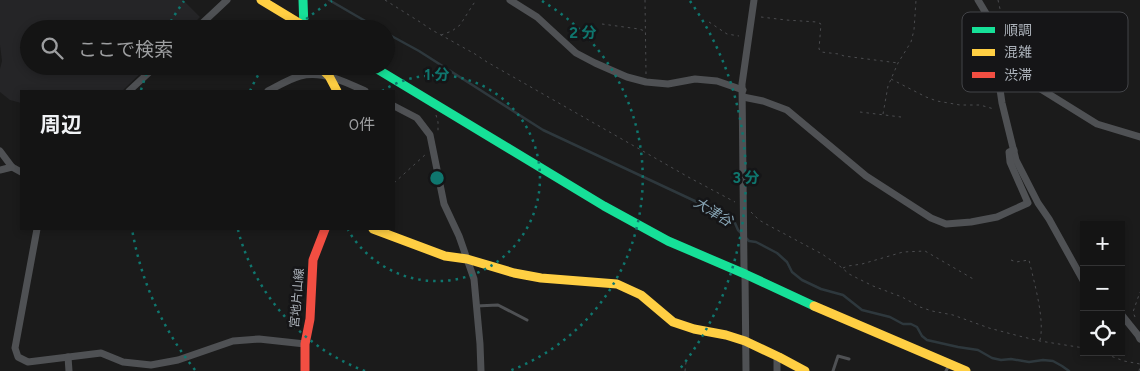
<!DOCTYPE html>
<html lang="ja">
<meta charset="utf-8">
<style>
body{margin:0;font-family:Figtree,"Noto Sans JP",sans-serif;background:#212122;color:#f1f3f6}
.controls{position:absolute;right:15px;bottom:15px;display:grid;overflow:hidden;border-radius:0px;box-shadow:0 2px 8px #0003}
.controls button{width:45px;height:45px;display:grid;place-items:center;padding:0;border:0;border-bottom:1px solid #333334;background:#141414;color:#f1f3f6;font:25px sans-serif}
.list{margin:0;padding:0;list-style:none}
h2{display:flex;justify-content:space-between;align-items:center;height:65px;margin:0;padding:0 20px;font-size:21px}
h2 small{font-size:16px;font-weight:400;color:#9d9ea0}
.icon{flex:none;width:28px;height:28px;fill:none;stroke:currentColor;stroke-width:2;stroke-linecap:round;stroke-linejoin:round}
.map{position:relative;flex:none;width:1140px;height:371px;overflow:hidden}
.search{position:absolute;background:#141414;box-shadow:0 2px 8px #0003;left:20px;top:20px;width:375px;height:55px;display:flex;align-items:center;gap:12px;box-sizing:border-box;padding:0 18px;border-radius:28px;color:#9d9ea0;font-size:19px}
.panel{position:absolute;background:#141414;box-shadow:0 2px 8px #0003;left:20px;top:90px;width:375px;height:140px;border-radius:0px}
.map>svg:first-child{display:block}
.built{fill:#252527}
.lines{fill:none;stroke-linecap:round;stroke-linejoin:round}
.stream{stroke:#2e383d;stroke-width:2.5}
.path{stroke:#4b4c4f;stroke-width:1;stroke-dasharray:2.5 4;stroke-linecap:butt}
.lane{stroke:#4f5154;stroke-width:3}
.street{stroke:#4f5154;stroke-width:7}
.fast{stroke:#16e098;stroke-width:9}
.slow{stroke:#ffcf43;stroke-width:9}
.jam{stroke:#f24e42;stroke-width:9}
.ring{fill:none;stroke:#0f766e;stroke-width:2.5;stroke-dasharray:2.5 5}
.labels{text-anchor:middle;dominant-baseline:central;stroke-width:5;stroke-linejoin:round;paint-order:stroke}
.street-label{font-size:12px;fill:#adb3bb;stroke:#151517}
.water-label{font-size:14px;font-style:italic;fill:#87a4b4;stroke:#151517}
.key{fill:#151517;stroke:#434448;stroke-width:1}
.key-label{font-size:14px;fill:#adb3bb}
.centre{fill:#0f766e;stroke:#151517;stroke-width:2.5}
.ring-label{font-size:15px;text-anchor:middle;font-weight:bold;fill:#0f766e;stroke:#151517;stroke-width:5;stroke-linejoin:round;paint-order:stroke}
</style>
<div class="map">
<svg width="1140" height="371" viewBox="0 0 1140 371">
<rect width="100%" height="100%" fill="#1b1b1b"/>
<polygon class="built" points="0,0 183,0 200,17 188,29 29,29 29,66 148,66 122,91 21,91 21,103 10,100 0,92 0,69 2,61 0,45"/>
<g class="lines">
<g class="stream">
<polyline points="329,0 379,29"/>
<polyline points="386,33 419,51 543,130 697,202 735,223 738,230 742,234"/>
<polyline points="746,238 749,241 756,242 777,253 787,262 792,272 802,280 821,289 843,295 862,310 890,317 903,324 911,324 917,327 922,336 927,340 958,347 978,350 992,358 1001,360 1011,359 1029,362 1043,360 1053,361 1062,366 1069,371"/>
</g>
<g class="path">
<polyline points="385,0 420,22 432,30 475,54 487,62 690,178 735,202"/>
<polyline points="645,0 646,74"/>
<polyline points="998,0 1002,18 1009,37 1008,40"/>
<polyline points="761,17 786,20 817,22 821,24 819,49 821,52 839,54 844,56 898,63"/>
<polyline points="709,22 727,34 739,36"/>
<polyline points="602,24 639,29 645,31"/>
<polyline points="441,35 452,31 460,25 476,0"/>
<polyline points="891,79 926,97 937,101 960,105 980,105 994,109"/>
<polyline points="860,112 901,117"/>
<polyline points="883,114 888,86 898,63 911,42 914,30 916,0"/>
<polyline points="436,115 438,122 438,134"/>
<polyline points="394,183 426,154"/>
<polyline points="751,212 759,220 766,224 822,254 841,267 849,274 873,286 902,297 920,307 932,311 953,315 989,328 1019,336 1040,341 1084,348"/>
<path d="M1011 260 1016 262 1029 260C1034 282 1045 319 1040 340"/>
<polyline points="843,268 848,266 862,264 903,252 925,251 975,280"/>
<polyline points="1135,317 1133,312 1140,292"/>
<polyline points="1100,352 1124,361 1140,364"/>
<polyline points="685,371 686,362"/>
<polyline points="1139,371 1140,367"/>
</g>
<g class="lane">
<polyline points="476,306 498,305 527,320"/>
<polyline points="833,371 838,356 849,359"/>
<polyline points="946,371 949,365"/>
</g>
<g class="street">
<polyline points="510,0 537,17 576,53 595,63 627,77 646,82 668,84 695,79 717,81 743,90"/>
<polyline points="978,0 990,20 998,45 998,76 1002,103 1016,160 1038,203 1049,219 1084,282"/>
<polyline points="196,29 227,0"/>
<polyline points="998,45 1003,47 1018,71 1031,83 1097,124 1140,137"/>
<polyline points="129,91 156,66"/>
<path d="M268 91C278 86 289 79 300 76 322 70 346 82 365 91"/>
<polyline points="743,97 763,101 787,110 866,176 931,218 946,224 971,222 997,217 1028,203 1010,162 1009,152 1014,150"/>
<polyline points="394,106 417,118 430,135 444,204 459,236 474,279 480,344 481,371"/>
<polyline points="0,151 12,167 21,172"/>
<polyline points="0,170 12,167"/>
<polyline points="37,229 15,348 18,357 28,362 101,353 123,362 151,365 178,360 233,341 259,339 305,344"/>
<polyline points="1121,314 1138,335 1140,339"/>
<polyline points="68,357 69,371"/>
<polyline points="746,371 745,274 744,269 742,84 754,0"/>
<polyline points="777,371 777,356"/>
</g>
<g class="fast">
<polyline points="303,0 304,29"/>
<polyline points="372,66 604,206 668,241 745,274 814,306"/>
</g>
<g class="slow">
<polyline points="261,0 309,29"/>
<polyline points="319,66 329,76 337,91"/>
<polyline points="373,229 445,256 467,259 514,273 541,278 617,284 641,295 673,322 694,329 726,335 745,341 779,357 805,371"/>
<polyline points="814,306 966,371"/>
</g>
<polyline class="jam" points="305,371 305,344 310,319 313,260 325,229"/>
</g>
<g class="ring">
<path d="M382 91A103 103 0 1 1 348 230"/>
<path d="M365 371A206 206 0 0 1 238 230M250 91A206 206 0 0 1 263 67M295 29A206 206 0 0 1 332 1M542 1A206 206 0 0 1 509 371"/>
<path d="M195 370A309 309 0 0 1 132 229M141 90A309 309 0 0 1 149 67M167 28A309 309 0 0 1 184 1M690 1A309 309 0 0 1 679 370"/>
</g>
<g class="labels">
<g class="street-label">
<text transform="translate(297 298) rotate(-85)">宮地片山線</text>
</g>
<g class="water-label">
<text transform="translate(713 212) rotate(31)">大津谷</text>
</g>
</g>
<rect x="962" y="12" width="166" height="80" rx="8" class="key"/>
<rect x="972" y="27" width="23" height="6" fill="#16e098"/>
<rect x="972" y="49" width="23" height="7" fill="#ffcf43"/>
<rect x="972" y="72" width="23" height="6" fill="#f24e42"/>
<g class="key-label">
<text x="1004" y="35">順調</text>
<text x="1004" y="57">混雑</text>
<text x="1004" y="80">渋滞</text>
</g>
<circle cx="437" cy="178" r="8" class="centre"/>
<g class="ring-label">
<text x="583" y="38">2 分</text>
<text x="437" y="80">1 分</text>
<text x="746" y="183">3 分</text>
</g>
</svg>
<div class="controls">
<button>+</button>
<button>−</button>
<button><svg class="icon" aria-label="locate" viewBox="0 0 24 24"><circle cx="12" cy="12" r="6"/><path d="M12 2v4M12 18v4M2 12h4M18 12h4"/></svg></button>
</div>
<div class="search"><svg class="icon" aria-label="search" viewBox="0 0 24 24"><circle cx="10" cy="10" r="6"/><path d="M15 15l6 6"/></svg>ここで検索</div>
<section class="panel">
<h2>周辺<small>0件</small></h2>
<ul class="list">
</ul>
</section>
</div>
